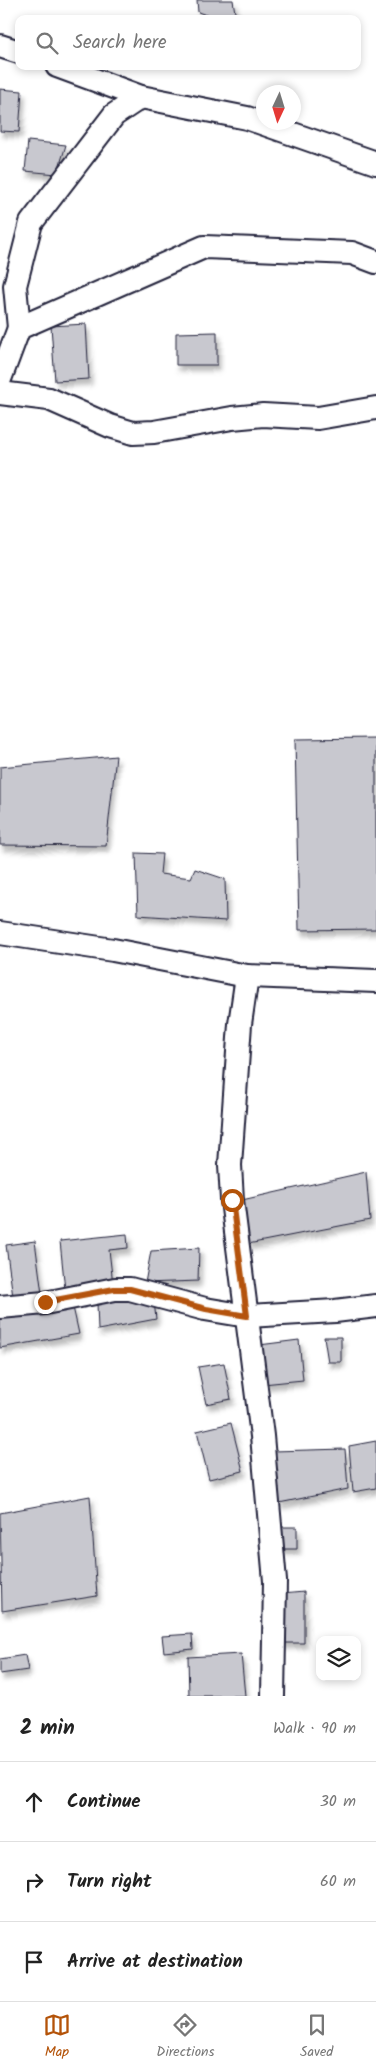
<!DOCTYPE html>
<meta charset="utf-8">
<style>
body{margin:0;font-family:Kalam,sans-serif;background:#f6f6f6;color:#222}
.controls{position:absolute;right:15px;bottom:15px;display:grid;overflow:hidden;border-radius:10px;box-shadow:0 2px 8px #0003}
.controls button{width:45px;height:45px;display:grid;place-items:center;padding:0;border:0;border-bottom:1px solid #e0e0e0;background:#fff;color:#222;font:25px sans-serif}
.compass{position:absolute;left:256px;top:85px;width:45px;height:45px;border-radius:50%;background:#fff;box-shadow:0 2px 8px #0003;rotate:184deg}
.stop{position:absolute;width:15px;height:15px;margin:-11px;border:4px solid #b45309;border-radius:50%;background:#fff}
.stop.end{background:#b45309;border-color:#fff;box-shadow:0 1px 5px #0008}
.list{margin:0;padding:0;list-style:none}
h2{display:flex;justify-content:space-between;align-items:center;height:65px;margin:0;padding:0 20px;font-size:21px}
h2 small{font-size:16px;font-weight:400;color:#767676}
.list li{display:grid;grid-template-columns:32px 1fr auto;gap:15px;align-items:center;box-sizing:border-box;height:80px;padding:0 20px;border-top:1px solid #e0e0e0}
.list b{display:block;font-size:19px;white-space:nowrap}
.list em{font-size:16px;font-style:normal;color:#767676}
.icon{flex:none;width:28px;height:28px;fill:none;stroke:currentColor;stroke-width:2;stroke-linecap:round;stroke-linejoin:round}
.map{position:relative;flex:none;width:376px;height:1696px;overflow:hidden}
.search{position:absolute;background:#fff;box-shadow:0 2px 8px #0003;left:15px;right:15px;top:15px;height:55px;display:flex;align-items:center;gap:12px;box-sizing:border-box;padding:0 18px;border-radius:10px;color:#767676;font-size:19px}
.sheet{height:305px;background:#fff}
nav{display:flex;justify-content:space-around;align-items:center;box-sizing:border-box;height:70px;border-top:1px solid #e0e0e0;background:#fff;font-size:14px;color:#767676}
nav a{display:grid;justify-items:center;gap:2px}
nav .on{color:#b45309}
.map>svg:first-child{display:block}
.building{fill:#c8c8cf;stroke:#22223b;filter:url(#shadow)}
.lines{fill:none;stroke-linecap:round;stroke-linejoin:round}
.street-casing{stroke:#22223b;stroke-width:26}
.street{stroke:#fff;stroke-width:22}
.route{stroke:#b45309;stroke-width:6}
</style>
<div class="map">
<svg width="376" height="1696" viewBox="0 0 376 1696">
<defs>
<filter id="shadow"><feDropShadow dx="3" dy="5.5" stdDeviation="2.5" flood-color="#0004"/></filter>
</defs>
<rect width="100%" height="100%" fill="#fff"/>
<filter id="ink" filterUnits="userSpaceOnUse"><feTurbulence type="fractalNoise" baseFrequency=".02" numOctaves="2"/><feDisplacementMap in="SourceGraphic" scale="10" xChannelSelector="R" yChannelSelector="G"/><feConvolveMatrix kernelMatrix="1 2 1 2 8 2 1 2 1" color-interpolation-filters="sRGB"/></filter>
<g filter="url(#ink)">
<g class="building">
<polygon points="197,0 233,0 236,19 217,19 198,12"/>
<polygon points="0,89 22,91 19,132 0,131"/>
<polygon points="28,141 66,145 57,174 25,171"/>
<polygon points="86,324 89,379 55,381 51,326"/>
<polygon points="217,332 217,365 176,365 176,333"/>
<polygon points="376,738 376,929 299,930 295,739"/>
<polygon points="116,756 106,846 0,845 0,767"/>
<polygon points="136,853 162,854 160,874 191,878 195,869 225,879 226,921 138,915"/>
<polygon points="366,1172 370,1220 248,1244 242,1200"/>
<polygon points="127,1234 128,1248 109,1250 113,1284 65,1290 60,1241"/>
<polygon points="35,1241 42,1294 13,1297 6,1245"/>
<polygon points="199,1248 198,1281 145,1283 151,1251"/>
<polygon points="133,1298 154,1301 156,1319 98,1330 97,1303"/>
<polygon points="73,1307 79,1334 0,1348 0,1318"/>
<polygon points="324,1337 341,1337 341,1362 328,1362"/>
<polygon points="299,1340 303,1380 263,1384 259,1345"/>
<polygon points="224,1363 231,1399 206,1404 198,1367"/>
<polygon points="231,1423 243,1471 209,1479 197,1431"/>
<polygon points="376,1441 376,1488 353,1492 349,1446"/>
<polygon points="345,1449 348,1489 279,1503 273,1451"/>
<polygon points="90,1496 97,1596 2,1611 0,1513"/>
<polygon points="278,1527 297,1527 297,1549 279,1549"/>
<polygon points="304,1592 304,1643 279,1643 282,1594"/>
<polygon points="192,1634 193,1649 164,1652 162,1636"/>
<polygon points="241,1654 245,1696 189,1696 188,1657"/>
<polygon points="25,1655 28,1670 0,1674 0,1659"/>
</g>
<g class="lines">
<defs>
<g id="street">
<polyline points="0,46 19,52"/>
<polyline points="57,66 141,97 247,118 376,163"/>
<polyline points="19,328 15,286 31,223 114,115 141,97"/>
<polyline points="0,379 19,328 204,247 352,253 376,262"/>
<polyline points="0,393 49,399 110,426 133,433 154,432 232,418 263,415 318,418 376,408"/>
<polyline points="0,933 113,950 247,976 376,981"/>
<polyline points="247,976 240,1024 230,1165 232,1200 262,1436 275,1581 273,1696"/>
<polyline points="0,1307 45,1303 115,1289 130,1289 205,1309 247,1316 335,1311 376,1306"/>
</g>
</defs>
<use href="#street" class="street-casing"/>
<use href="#street" class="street"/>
</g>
</g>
<g class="lines" filter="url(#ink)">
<polyline class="route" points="45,1302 114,1289 130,1289 206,1309 247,1316 232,1200"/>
</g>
</svg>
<div class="controls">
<button><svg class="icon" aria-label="layers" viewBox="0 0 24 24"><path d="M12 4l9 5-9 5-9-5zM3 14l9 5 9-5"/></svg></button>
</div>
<svg class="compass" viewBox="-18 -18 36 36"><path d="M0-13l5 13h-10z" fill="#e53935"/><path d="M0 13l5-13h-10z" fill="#767676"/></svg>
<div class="stop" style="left:232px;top:1200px"></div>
<div class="stop end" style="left:45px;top:1302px"></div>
<div class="search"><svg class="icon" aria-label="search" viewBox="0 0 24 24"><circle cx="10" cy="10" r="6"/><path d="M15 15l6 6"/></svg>Search here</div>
</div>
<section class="sheet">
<h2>2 min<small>Walk · 90 m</small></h2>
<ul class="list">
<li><svg class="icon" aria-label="ahead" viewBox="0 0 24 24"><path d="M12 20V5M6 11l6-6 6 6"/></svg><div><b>Continue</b></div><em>30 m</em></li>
<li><svg class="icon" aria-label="right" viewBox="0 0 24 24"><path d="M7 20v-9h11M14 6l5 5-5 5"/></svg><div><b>Turn right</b></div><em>60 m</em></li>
<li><svg class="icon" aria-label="arrive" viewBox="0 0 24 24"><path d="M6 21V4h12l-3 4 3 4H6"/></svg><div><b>Arrive at destination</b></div></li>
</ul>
</section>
<nav>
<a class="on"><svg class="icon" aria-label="map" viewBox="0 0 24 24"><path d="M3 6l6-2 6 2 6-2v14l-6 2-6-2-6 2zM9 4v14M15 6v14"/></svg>Map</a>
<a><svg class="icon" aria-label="directions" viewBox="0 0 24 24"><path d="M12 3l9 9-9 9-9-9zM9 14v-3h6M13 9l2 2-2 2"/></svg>Directions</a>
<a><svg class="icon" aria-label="saved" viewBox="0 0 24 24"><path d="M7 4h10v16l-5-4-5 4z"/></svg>Saved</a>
</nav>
